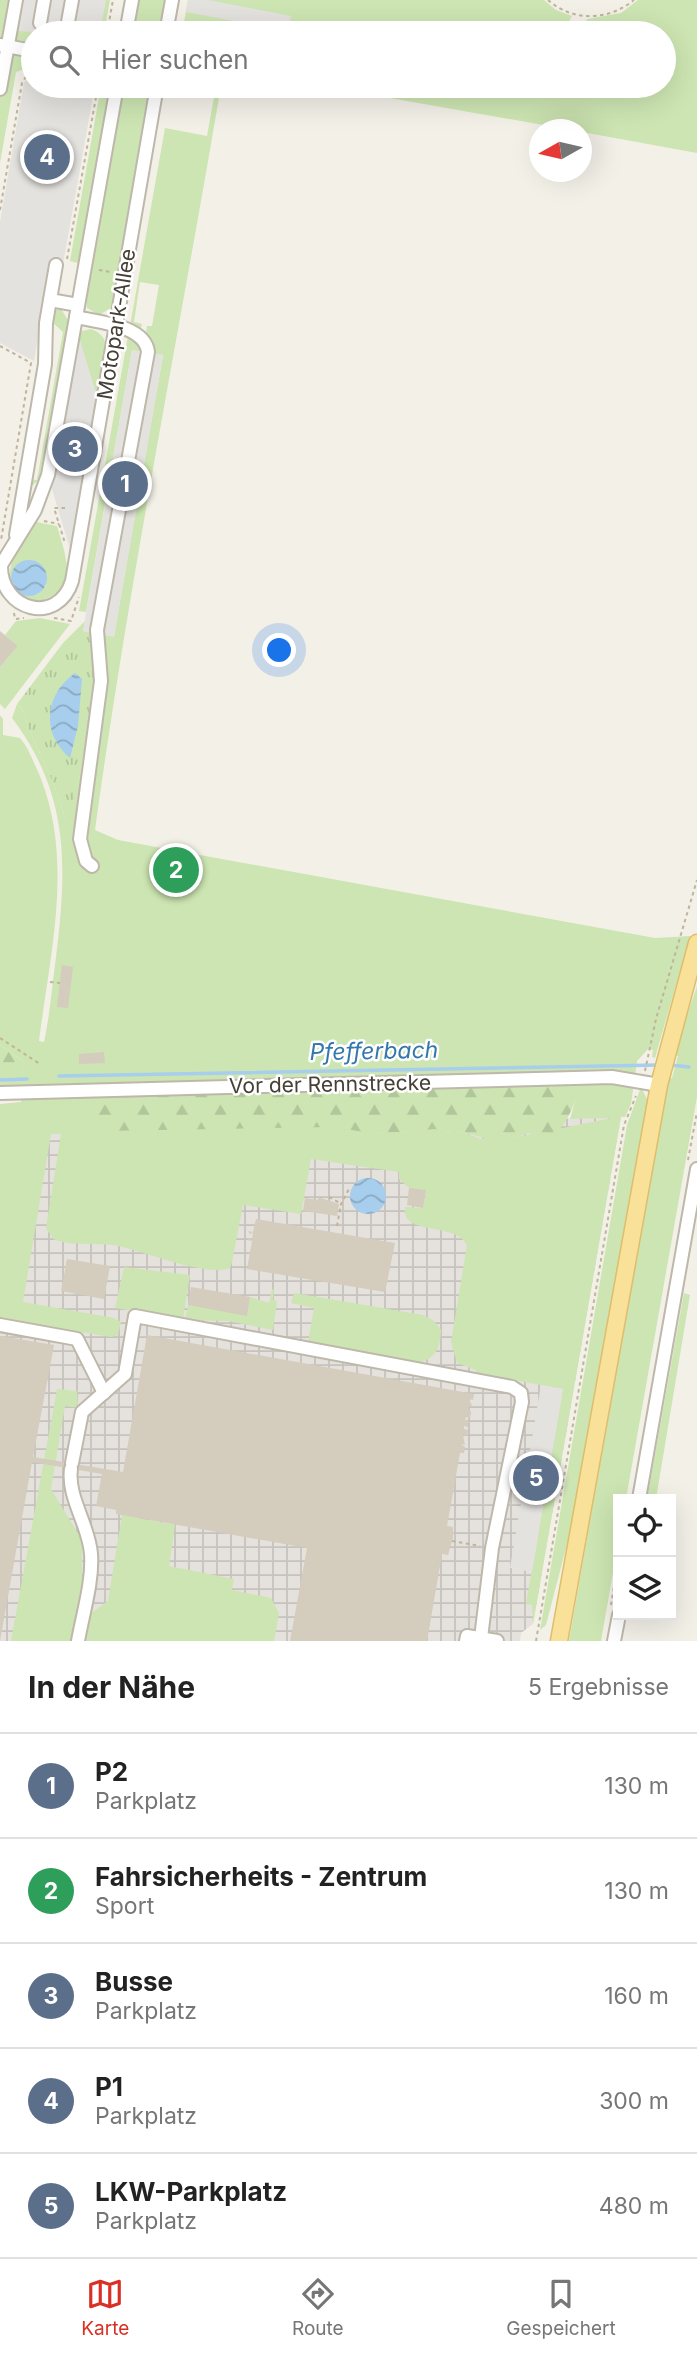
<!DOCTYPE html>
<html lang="de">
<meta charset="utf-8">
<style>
body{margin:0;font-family:Inter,sans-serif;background:#f2f2f2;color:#222}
.controls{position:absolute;right:21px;bottom:21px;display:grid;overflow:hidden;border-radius:0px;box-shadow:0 7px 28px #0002}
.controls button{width:63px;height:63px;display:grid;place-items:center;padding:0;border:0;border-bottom:2px solid #e0e0e0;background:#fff;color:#222;font:35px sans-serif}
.compass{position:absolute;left:529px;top:119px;width:63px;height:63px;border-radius:50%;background:#fff;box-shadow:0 7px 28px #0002;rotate:262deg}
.you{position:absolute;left:280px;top:651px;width:24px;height:24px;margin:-18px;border:5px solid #fff;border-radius:50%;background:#1a73e8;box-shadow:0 0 0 10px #1a73e833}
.badge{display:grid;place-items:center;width:46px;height:46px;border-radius:50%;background:#d93025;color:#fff;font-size:23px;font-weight:700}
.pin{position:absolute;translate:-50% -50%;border:4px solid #fff;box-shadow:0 2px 7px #0006}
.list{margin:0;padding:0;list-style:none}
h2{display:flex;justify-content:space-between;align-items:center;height:91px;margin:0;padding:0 28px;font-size:30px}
h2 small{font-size:23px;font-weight:400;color:#767676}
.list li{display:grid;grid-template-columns:46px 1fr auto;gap:21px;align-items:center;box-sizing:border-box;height:105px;padding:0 28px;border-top:2px solid #e0e0e0}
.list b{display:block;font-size:26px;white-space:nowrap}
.list p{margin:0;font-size:23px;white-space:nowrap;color:#767676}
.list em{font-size:23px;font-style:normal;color:#767676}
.icon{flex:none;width:38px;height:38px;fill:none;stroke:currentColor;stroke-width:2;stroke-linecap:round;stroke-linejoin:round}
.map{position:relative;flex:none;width:697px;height:1641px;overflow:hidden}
.search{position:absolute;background:#fff;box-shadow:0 7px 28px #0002;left:21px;right:21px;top:21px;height:77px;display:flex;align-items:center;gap:18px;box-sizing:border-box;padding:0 24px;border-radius:38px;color:#767676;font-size:26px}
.sheet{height:616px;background:#fff}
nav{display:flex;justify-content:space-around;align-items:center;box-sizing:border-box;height:98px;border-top:2px solid #e0e0e0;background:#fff;font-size:19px;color:#767676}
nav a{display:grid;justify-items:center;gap:4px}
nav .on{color:#d93025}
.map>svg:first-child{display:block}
.industrial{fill:url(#industrial-grid)}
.grass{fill:#cde5b2;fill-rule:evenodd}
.forest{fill:url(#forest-firs)}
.park{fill:url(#park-tufts)}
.parking{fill:#e4e2df}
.water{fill:url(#water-waves)}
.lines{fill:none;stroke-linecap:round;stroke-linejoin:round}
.stream{stroke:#a7ceed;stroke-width:3.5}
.building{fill:#d4ccbd}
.minor-casing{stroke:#beb8ab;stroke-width:16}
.major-casing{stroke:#debe6a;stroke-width:19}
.path{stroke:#bfb49c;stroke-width:2;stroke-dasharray:3.5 3.5;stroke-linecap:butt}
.minor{stroke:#fff;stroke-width:12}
.major{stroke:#f9e19a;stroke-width:16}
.labels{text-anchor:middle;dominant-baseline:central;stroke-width:5;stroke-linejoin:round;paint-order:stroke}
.street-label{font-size:21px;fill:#464037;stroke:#fff}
.water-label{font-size:23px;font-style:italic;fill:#3477ad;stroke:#fff}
</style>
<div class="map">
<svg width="697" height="1641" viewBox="0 0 697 1641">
<defs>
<pattern id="industrial-grid" width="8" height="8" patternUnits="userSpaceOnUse" patternTransform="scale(1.75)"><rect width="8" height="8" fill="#e5e1dc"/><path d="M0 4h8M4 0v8" fill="none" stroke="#c6c2bd"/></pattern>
<pattern id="forest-firs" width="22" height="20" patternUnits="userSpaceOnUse" patternTransform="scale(1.75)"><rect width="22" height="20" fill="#cde5b2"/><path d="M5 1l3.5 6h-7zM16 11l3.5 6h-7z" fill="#b1c69a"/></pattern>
<pattern id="park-tufts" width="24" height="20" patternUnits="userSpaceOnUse" patternTransform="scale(1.75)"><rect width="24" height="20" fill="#cde5b2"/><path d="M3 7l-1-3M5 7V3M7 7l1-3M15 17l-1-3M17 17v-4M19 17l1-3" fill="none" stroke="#b1c69a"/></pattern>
<pattern id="water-waves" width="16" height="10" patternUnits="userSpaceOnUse" patternTransform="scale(1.75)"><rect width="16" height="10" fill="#a7ceed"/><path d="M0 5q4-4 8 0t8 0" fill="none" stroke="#8aa9c1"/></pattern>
</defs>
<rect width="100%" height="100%" fill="#f3f0e8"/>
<polygon class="industrial" points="0,1104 51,1134 621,1117 533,1624 521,1633 520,1641 0,1641"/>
<g class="grass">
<polygon points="0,0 110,0 104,33 33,33 33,66 16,72 0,163"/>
<polygon points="139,0 167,0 161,33 134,33"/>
<polygon points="188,0 544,0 556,10 572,16 567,25 584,28 587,19 621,13 638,0 697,0 697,153 582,132 582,130 566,129 322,86 664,86 664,33 182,33"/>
<polygon points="101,86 110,86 78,263 70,261"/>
<polygon points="124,86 149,86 150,92 111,308 99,315 87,308 86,299"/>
<path d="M216 86H221C179 334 129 581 95 830L118 840 655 938 690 936 655 1058 652 1057 653 1050 648 1049 637 1061 631 1104 625 1117H621L533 1624 532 1605 526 1604 563 1389 476 1373V1370L457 1363 451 1342 467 1245C454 1221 401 1237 405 1207L423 1208 426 1191 409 1188 399 1179V1172L311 1159 301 1214 243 1205 232 1262 230 1268C207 1278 139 1249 113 1245 92 1242 73 1247 53 1239L46 1228 61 1134H51L23 1302 114 1318 121 1322 118 1335 111 1337 0 1319V1104L21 1102 23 1061 0 1045V715L3 719V735L20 738C29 748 34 764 40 776 74 862 50 953 39 1041L44 1042C50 1015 52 986 56 957 67 867 70 795 12 718L17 704C27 712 26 723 31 734 44 762 57 788 65 818 87 773 88 720 94 671L92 662 104 661 100 634 114 636 163 355 154 354 153 341 146 334 147 326H152L159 285 140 282 134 322 142 324 140 331 130 326 165 128 207 136ZM580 1082 570 1119 612 1118 518 1137 500 1134 481 1139 459 1131 445 1133 435 1129 376 1134 367 1130 94 1097Z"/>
<polygon points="61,309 68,320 39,480 29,488 28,479 37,480 63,332 53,323 53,311"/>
<path d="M91 329C119 338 103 376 100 398L97 399 79 338 82 331Z"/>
<polygon points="128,336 138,344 142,352 132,350 86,612 79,611"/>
<path d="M31 521 57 526C66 556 80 591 39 601 28 601 23 598 15 591 0 573 22 539 31 521ZM29 560 40 564 46 586 38 594 27 596 14 569Z"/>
<polygon points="40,618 70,624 5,709 0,704 0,667 18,646 5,635 16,621"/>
<polygon points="697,986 697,1097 626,1499 618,1499 618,1544 601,1641 569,1641 668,1078 672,1078 678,1056 674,1054"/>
<polygon points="641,1087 649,1103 577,1506 546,1625 540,1630 627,1125"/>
<polygon points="124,1267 190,1275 183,1319 115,1308"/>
<polygon points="272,1289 274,1290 273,1300 277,1301 273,1330 228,1321 185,1320 188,1305 247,1315 250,1297 269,1303"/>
<path d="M294 1293 423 1315 434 1321 441 1330C440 1347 437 1357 421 1362L308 1342 314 1308 291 1303Z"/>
<polygon points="684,1293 690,1295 656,1499 647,1499"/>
<polygon points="57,1389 77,1391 78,1408 65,1406 51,1489 82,1540 82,1582 72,1641 11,1641"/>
<polygon points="122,1515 175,1525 169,1566 234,1579 232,1590 271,1598 279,1613 274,1641 86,1641 90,1614 108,1601"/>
</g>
<g class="forest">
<polygon points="0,1045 23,1061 22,1089 0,1090"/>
<path d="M581 1082C574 1105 561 1152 529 1133L518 1137 500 1134 492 1140 459 1131 445 1133 435 1129 376 1134 333 1127 102 1131 90 1121 94 1097Z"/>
</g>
<path class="park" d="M85 621 83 631 93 633 94 671 89 717 81 771 70 817 65 818C57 788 44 762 31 734 26 723 27 712 17 704L63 643Z"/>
<g class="parking">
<polygon points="21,0 65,0 59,33 15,31"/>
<polygon points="78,0 106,0 100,33 72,33"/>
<polygon points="188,0 208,0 291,16 288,31 186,12"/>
<polygon points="31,77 33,86 81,86 93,88 94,91 58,292 46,291 34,361 0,343 0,222 24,82"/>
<polygon points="79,338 98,399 72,556 52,489"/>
<polygon points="132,350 163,355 114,637 83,631"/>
<polygon points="541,1385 563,1389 532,1572 510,1568"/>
</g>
<g class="water">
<circle cx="29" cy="578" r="18"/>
<path d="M75 673 82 679 78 726 70 758C40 733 45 694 75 673Z"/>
<circle cx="368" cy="1196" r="18"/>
</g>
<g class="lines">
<g class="stream">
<polyline points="670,1065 689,1067"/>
<polyline points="59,1076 659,1065"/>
<polyline points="0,1080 27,1079"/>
</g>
</g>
<g class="building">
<polygon points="0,631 18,646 0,667"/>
<polygon points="62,965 73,967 68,1008 57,1007"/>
<polygon points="104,1052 105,1063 79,1064 79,1054"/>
<polygon points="409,1188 426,1190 423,1208 407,1205"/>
<polygon points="318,1197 339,1204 337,1216 303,1211 305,1198 318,1200"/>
<polygon points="256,1219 395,1243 385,1292 247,1269 252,1241 247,1240 250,1238 252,1241 253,1232 250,1234 248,1231 253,1232"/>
<polygon points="67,1259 110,1266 104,1299 61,1291"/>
<polygon points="191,1287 250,1297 247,1316 188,1305"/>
<polygon points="147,1335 474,1394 473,1400 469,1399 472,1406 467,1408 471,1412 470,1418 466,1417 465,1420 469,1421 468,1427 464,1426 464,1429 468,1430 467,1436 463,1435 465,1445 461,1444 465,1447 464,1453 460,1453 447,1526 453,1527 453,1538 448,1555 442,1554 427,1641 290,1641 307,1548 116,1514 116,1510 96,1506 102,1474 32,1462 0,1641 0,1336 54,1345 33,1457 123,1472"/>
</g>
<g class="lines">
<defs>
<g id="minor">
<polyline points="40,23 44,0"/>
<polyline points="66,33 72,0"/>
<polyline points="126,33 132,0"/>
<polyline points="166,33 172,0"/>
<polyline points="0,45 33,51"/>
<path d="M117 86 48 475 35 510 1 565C0 611 58 626 72 581L157 86"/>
<polyline points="61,88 61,86"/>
<polyline points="0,89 16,0"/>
<polyline points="50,300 78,305"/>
<path d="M76 317C97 322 145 325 148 352L97 630 101 681 80 839 86 861 92 866"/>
<polyline points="16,535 45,364 46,323 56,265"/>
<polyline points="0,1093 612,1077 659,1085"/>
<polyline points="0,1325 77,1339 104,1393"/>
<polyline points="72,1463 82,1412 125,1374 135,1316 512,1387 521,1393 522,1402 492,1548 481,1638"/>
<path d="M71 1469C67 1497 89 1525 91 1554 93 1581 83 1613 78 1641"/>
<polyline points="639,1499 697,1169"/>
<polyline points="466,1641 467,1636 497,1641"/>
<polyline points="614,1641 619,1615"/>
</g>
<polyline id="major" points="559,1641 659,1085 697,943"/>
</defs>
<use href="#minor" class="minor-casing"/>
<use href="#major" class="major-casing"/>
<g class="path">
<path d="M548 0C573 22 608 21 634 0"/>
<polyline points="107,33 113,0"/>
<polyline points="0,210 22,83 27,75 33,74"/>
<polyline points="67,259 98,86"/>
<polyline points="99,270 111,272"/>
<polyline points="0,346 31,363 1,540"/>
<polyline points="65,508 54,508 65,543"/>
<polyline points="44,521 59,524"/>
<polyline points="14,613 15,619 24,618"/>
<polyline points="54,618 71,621 79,597"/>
<polyline points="50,982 60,983"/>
<polyline points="0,1038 40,1064"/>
<polyline points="645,1071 656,1019 697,880"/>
<polyline points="688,1160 697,1112"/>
<polyline points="329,1197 340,1203"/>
<polyline points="337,1226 341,1204 350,1187"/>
<polyline points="452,1541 480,1546"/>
<polyline points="611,1605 618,1561"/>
<polyline points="536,1641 624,1125 636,1096"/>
</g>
<use href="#minor" class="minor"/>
<use href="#major" class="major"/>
</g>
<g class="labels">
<g class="street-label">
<text transform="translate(116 324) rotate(-81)">Motopark-Allee</text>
<text transform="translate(330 1084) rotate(-1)">Vor der Rennstrecke</text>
</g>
<g class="water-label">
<text transform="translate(374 1051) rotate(-1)">Pfefferbach</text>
</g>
</g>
</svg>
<div class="controls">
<button><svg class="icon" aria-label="locate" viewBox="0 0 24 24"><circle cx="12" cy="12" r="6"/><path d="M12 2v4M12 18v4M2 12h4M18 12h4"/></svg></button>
<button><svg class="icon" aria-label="layers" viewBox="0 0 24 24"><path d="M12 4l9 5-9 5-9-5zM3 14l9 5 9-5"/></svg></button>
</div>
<svg class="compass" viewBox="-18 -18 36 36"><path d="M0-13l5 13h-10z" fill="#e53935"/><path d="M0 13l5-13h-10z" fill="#767676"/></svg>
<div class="you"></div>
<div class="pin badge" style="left:125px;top:484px;background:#5c6f8a">1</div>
<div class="pin badge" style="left:176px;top:870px;background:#2e9e5b">2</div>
<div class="pin badge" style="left:75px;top:449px;background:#5c6f8a">3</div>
<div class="pin badge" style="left:47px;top:157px;background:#5c6f8a">4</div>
<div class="pin badge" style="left:536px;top:1478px;background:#5c6f8a">5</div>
<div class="search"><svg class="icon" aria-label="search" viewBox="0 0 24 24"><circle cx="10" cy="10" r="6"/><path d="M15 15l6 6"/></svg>Hier suchen</div>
</div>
<section class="sheet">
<h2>In der Nähe<small>5 Ergebnisse</small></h2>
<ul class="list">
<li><span class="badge" style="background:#5c6f8a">1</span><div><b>P2</b><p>Parkplatz</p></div><em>130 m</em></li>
<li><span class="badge" style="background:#2e9e5b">2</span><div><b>Fahrsicherheits - Zentrum</b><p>Sport</p></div><em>130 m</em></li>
<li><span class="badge" style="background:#5c6f8a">3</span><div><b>Busse</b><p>Parkplatz</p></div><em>160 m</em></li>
<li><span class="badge" style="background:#5c6f8a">4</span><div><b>P1</b><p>Parkplatz</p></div><em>300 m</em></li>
<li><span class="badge" style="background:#5c6f8a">5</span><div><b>LKW-Parkplatz</b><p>Parkplatz</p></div><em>480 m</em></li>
</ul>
</section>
<nav>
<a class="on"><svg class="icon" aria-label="map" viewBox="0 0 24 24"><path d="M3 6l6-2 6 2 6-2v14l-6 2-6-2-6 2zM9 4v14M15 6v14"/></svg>Karte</a>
<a><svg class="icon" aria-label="directions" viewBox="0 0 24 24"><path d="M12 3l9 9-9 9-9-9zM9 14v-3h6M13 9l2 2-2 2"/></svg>Route</a>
<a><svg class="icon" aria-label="saved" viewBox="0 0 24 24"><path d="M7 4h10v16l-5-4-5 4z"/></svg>Gespeichert</a>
</nav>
